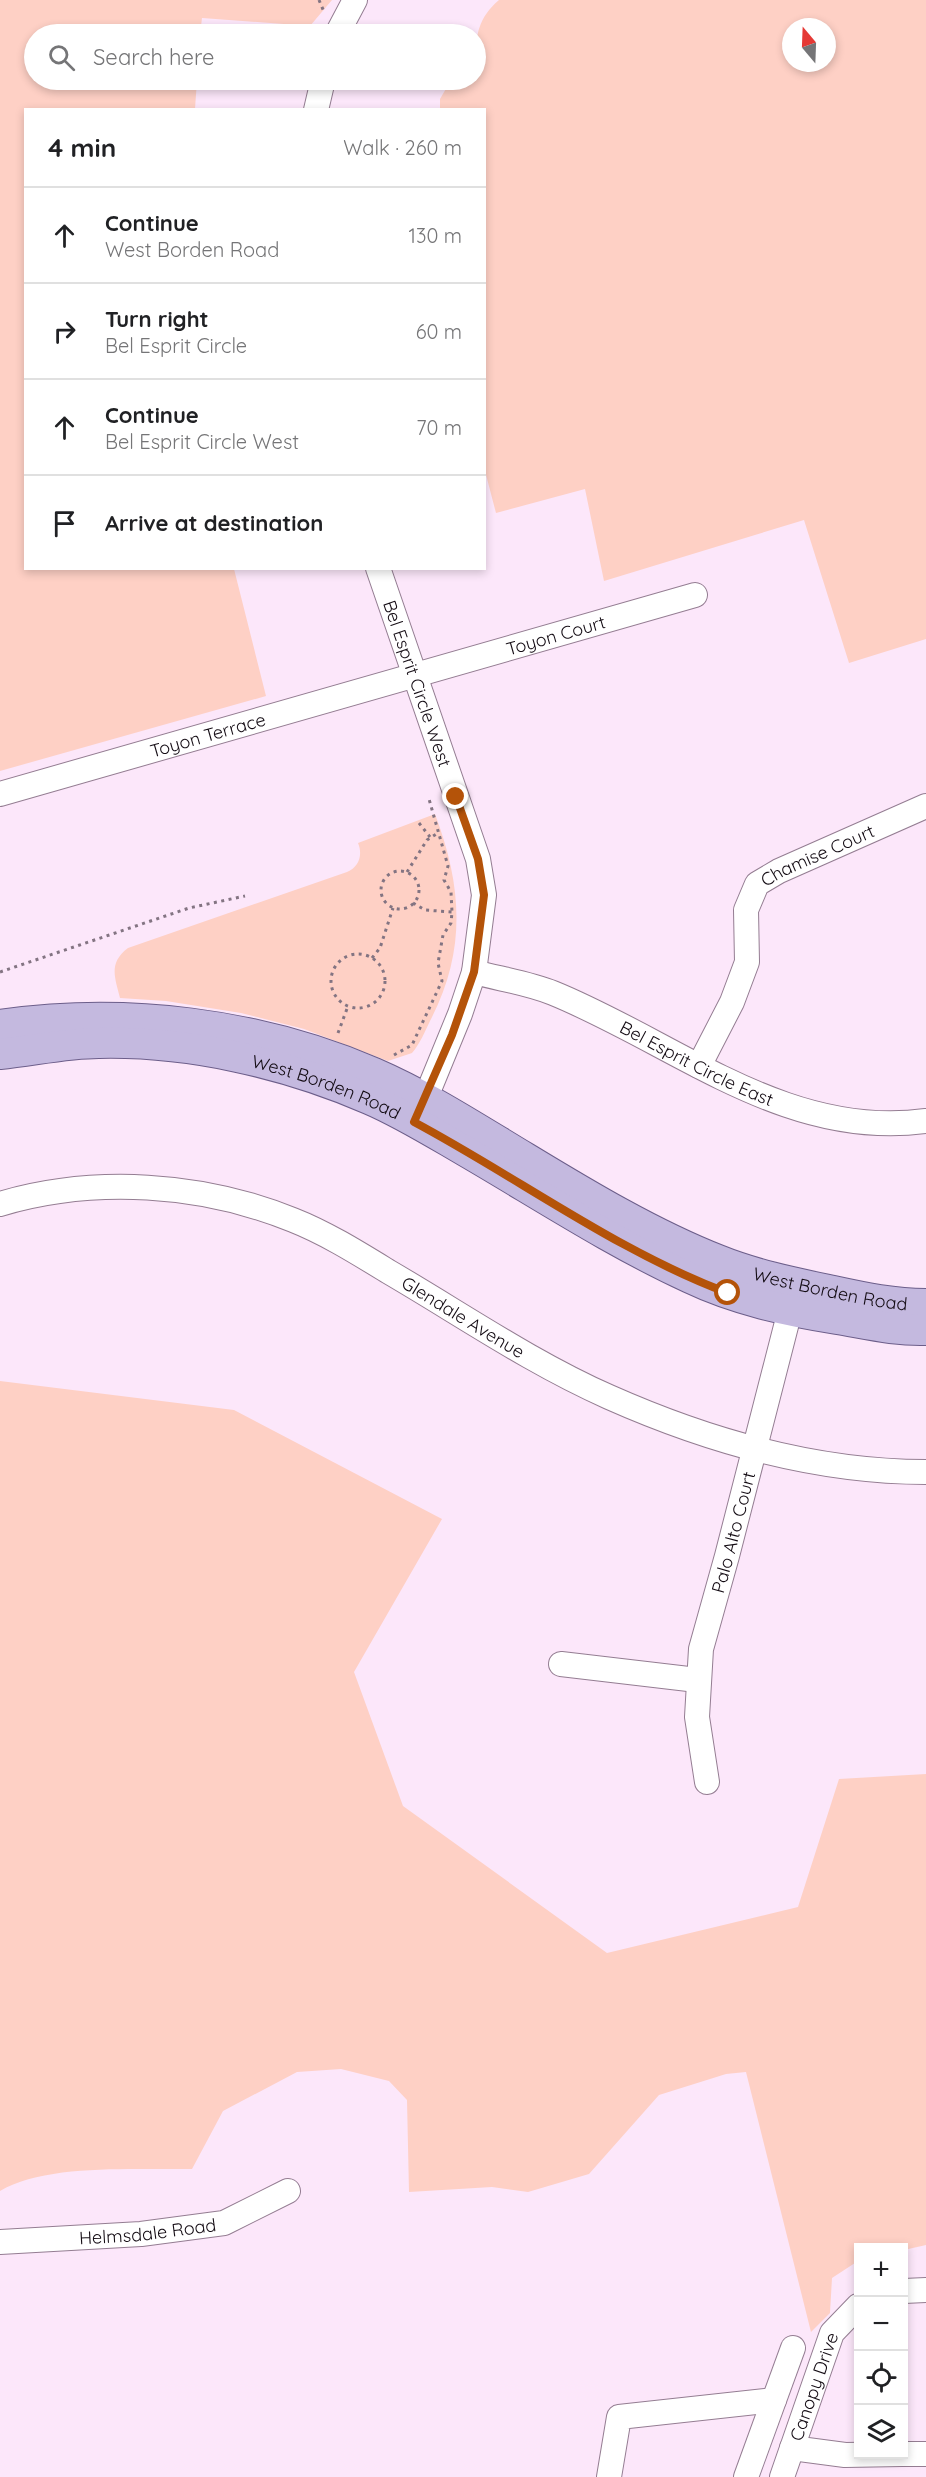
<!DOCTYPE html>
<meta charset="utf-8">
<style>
body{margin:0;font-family:Quicksand,sans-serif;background:#f6f6f6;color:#202124}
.controls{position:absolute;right:18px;bottom:18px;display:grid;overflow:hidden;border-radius:0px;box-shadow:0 3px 9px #0003}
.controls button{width:54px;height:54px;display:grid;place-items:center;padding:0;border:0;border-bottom:2px solid #e0e0e0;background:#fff;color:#202124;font:30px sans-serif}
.compass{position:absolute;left:782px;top:18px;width:54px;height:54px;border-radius:50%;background:#fff;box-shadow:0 3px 9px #0003;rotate:341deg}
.stop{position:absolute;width:18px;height:18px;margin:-14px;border:4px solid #b45309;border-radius:50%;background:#fff}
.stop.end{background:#b45309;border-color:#fff;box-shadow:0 2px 6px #0008}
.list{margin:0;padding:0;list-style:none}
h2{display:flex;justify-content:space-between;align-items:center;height:78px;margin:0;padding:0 24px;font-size:26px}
h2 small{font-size:20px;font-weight:400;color:#757577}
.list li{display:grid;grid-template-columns:39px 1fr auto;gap:18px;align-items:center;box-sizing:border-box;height:96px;padding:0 24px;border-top:2px solid #e0e0e0}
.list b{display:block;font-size:22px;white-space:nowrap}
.list p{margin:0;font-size:20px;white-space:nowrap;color:#757577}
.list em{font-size:20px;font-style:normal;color:#757577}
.icon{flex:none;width:33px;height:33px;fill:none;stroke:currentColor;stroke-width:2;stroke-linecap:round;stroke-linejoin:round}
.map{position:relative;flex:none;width:926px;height:2477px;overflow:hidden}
.search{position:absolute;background:#fff;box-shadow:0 3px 9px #0003;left:24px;top:24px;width:462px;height:66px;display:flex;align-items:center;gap:15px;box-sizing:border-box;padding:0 21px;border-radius:33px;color:#757577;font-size:22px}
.panel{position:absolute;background:#fff;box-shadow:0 3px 9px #0003;left:24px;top:108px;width:462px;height:462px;border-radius:0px}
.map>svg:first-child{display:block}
.green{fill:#fed0c5;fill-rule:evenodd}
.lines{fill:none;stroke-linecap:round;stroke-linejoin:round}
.minor-casing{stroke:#947d92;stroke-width:26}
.major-casing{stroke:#6c5e8a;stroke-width:32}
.path{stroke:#837482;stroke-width:3;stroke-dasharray:3 4.5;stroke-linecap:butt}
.minor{stroke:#fff;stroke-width:24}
.major{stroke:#c4b9df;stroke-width:30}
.route{stroke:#b45309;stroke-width:8}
.labels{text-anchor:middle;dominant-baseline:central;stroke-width:5;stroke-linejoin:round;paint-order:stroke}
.street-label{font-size:18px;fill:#130b13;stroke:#fce7fa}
</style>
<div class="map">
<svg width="926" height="2477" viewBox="0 0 926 2477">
<rect width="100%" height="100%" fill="#fce7fa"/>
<g class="green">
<polygon points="0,0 332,0 310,26 202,18 200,34 34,34 34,80 197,80 195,109 26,110 26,568 234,569 266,696 0,771"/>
<path d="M499 0H926V639L849 663 804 520 604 581 585 489 496 513 484 467V110L440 109V99L451 80H476C476 46 472 23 499 0ZM791 27H827V63H791Z"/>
<path d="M435 814C462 886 467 950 430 1021 425 1031 420 1044 412 1053L388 1061 304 1029 241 1013 166 1001 120 998C115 978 108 963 128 948L347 872C359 867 363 855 358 843Z"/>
<path d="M0 1381 234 1410 442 1519 354 1672 403 1806 607 1953 798 1907 839 1779 926 1774V2245L904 2250V2248H858V2261L832 2278 830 2313 811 2332 746 2072 726 2074 659 2095 589 2174 528 2192 492 2187 409 2192 407 2100 389 2081 341 2069 297 2072 223 2111 192 2169C138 2170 46 2163 0 2191Z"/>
</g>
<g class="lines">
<defs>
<g id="minor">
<polyline points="337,34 355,0"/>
<polyline points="316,110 323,80"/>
<path id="s1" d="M378 568 478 859 484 895 474 972 460 1014 419 1114"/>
<path id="s2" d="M0 794 695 595"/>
<path id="s3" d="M474 972C500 979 529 983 553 993 676 1043 785 1140 926 1121"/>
<path id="s4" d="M699 1066 732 1002 747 962 746 910 757 884 779 871 926 806"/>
<path id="s5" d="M0 1204C94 1176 202 1183 293 1220 326 1233 358 1253 389 1272 461 1314 532 1363 609 1397 708 1441 817 1472 926 1472"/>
<polyline points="561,1664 697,1680"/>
<path id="s6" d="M707 1782 697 1717 701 1649 727 1556 794 1295"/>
<path id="s7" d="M0 2242 141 2234 224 2223 288 2191"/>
<polyline points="904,2291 926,2290"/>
<polyline points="792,2448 845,2455 902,2454"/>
<polyline points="904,2454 926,2454"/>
<polyline points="609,2477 619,2417 774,2400"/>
<polyline points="746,2477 793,2348"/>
<path id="s8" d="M782 2477 832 2333 858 2306"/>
</g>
<g id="major">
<path id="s9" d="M0 1025C125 1007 258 1023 374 1073 427 1096 476 1128 526 1158 587 1195 652 1234 718 1260 755 1275 795 1283 833 1291 865 1298 894 1304 926 1304"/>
<path id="s10" d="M0 1054C32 1051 66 1043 99 1043 189 1041 286 1063 369 1099 402 1113 434 1133 465 1151 539 1194 612 1242 690 1278 736 1300 787 1311 837 1319 867 1324 896 1331 926 1330"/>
</g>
</defs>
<use href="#minor" class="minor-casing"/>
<use href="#major" class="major-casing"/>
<g class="path">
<polyline points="319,0 324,12"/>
<polyline points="419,823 430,837"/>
<circle cx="400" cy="890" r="19"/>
<polyline points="407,872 427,840 438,833"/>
<polyline points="413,903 425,910 452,912"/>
<circle cx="358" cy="981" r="27"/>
<polyline points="372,958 380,948 393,908"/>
<polyline points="0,972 189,908 245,896"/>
<polyline points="338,1033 348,1006"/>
<polyline points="394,1055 412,1045 442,981 438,963 443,935 451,923 452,912 451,892 444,880 448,866 429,799"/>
</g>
<use href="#minor" class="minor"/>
<use href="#major" class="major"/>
</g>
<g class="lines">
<path class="route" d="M456 797 478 859 484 895 474 972 452 1035 414 1122C519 1178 616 1251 728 1293"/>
</g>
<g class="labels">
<g class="street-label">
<text stroke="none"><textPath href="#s2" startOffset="578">Toyon Court</textPath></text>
<text stroke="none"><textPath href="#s1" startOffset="122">Bel Esprit Circle West</textPath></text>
<text stroke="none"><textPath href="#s2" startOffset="216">Toyon Terrace</textPath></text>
<text stroke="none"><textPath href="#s4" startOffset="262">Chamise Court</textPath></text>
<text stroke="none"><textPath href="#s3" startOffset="242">Bel Esprit Circle East</textPath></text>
<text stroke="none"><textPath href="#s10" startOffset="333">West Borden Road</textPath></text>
<text stroke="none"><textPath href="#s9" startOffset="890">West Borden Road</textPath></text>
<text stroke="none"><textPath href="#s5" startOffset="495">Glendale Avenue</textPath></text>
<text stroke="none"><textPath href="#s6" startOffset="255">Palo Alto Court</textPath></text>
<text stroke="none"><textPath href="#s7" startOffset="148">Helmsdale Road</textPath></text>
<text stroke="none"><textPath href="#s8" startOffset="96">Canopy Drive</textPath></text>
</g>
</g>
</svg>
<div class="controls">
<button>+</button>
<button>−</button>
<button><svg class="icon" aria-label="locate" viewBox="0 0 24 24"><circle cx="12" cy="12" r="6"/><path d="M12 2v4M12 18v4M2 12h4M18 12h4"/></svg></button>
<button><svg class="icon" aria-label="layers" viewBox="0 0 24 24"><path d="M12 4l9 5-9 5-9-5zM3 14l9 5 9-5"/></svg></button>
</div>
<svg class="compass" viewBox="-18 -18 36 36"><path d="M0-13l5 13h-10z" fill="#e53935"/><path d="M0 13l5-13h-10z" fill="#757577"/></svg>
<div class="stop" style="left:728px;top:1293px"></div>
<div class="stop end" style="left:456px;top:797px"></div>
<div class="search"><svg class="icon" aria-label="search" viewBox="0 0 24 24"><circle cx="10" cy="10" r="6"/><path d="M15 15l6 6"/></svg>Search here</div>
<section class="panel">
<h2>4 min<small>Walk · 260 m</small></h2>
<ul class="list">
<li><svg class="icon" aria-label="ahead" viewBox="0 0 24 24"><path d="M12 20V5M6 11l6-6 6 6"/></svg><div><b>Continue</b><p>West Borden Road</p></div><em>130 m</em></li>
<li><svg class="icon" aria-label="right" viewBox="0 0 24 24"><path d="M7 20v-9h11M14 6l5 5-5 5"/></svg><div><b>Turn right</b><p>Bel Esprit Circle</p></div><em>60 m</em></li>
<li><svg class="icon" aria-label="ahead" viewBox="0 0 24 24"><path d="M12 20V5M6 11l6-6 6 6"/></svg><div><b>Continue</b><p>Bel Esprit Circle West</p></div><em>70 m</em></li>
<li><svg class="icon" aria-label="arrive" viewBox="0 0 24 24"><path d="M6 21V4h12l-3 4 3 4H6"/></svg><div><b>Arrive at destination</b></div></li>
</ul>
</section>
</div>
